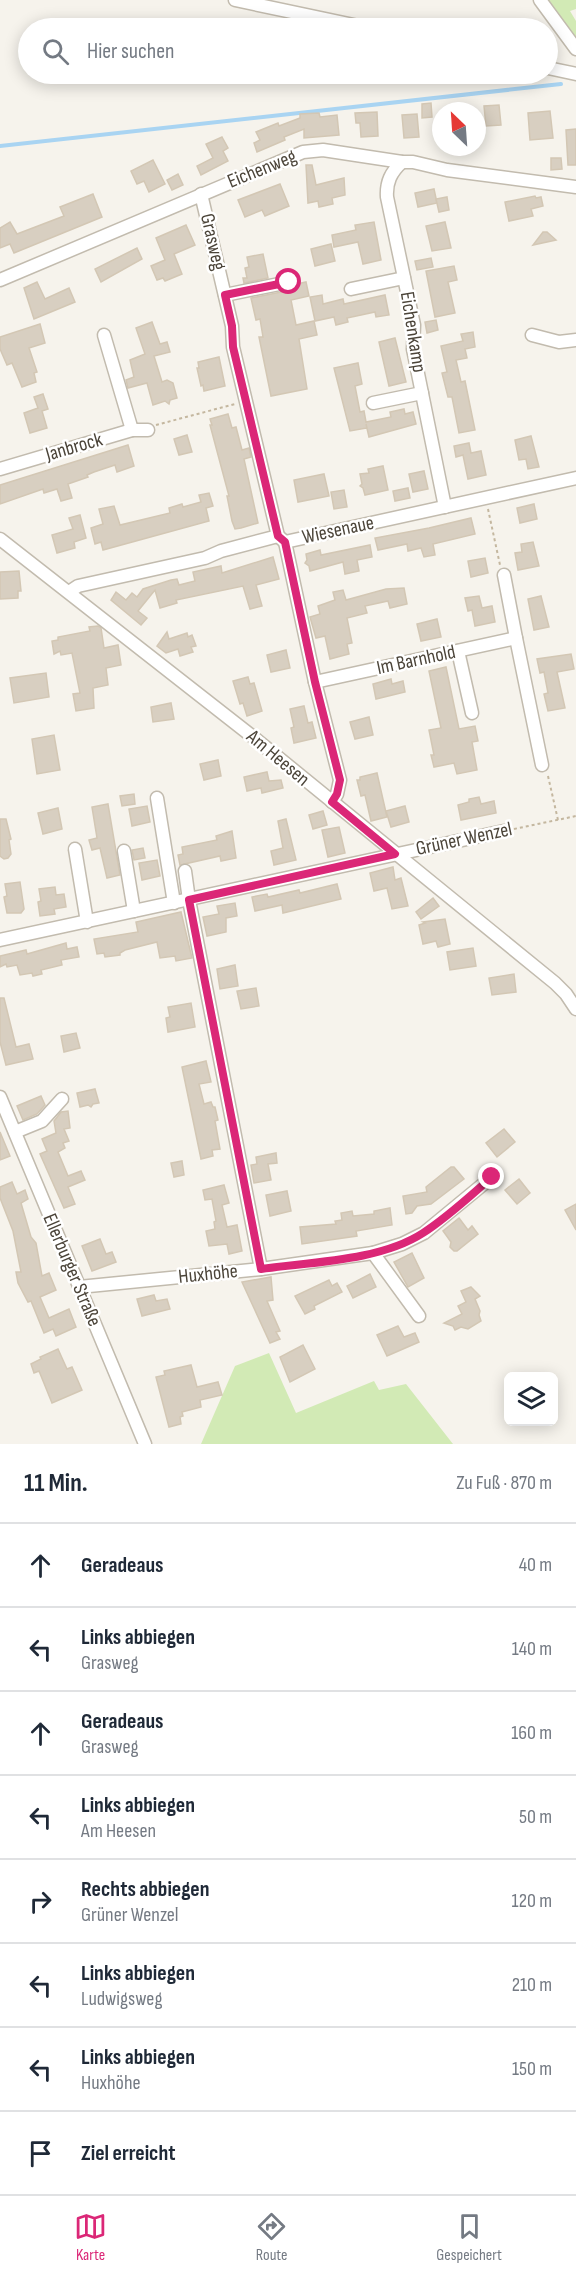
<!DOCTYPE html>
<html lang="de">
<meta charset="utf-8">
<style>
body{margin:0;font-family:"Sofia Sans Condensed",sans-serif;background:#f2f2f3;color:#1f2937}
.controls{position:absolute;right:18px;bottom:18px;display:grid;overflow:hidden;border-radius:9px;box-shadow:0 3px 15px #0003}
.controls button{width:54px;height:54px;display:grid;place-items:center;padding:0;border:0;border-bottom:2px solid #e0e1e3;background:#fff;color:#1f2937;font:30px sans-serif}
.compass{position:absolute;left:432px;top:102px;width:54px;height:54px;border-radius:50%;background:#fff;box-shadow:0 3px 15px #0003;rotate:335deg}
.stop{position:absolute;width:18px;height:18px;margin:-14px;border:4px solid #db2777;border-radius:50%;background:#fff}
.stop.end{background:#db2777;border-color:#fff;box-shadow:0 2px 6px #0008}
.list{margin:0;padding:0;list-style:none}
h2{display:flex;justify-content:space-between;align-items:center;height:78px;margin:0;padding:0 24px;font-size:26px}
h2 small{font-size:20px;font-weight:400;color:#747a83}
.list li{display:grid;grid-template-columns:39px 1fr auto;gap:18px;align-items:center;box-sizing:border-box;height:84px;padding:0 24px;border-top:2px solid #e0e1e3}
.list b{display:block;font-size:22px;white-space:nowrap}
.list p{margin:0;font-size:20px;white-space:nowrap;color:#747a83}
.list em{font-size:20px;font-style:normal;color:#747a83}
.icon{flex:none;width:33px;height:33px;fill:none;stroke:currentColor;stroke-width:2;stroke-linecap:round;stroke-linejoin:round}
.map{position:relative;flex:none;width:576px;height:1444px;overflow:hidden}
.search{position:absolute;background:#fff;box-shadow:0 3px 15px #0003;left:18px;right:18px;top:18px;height:66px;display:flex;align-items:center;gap:15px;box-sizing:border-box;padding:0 21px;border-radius:33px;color:#747a83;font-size:22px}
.sheet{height:750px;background:#fff}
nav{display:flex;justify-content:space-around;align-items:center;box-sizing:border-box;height:84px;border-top:2px solid #e0e1e3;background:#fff;font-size:16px;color:#747a83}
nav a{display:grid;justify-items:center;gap:3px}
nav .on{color:#db2777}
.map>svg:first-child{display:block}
.green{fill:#d2eab5}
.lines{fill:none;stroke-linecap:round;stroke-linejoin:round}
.stream{stroke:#a9d4f2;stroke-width:4}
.building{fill:#d8cfc1;stroke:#d3c7b4;stroke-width:1.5}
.minor-casing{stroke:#c2bbae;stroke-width:15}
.path{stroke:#c4b79f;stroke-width:2;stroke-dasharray:3 3;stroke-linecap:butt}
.minor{stroke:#fff;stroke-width:12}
.route{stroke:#db2777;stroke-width:8}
.labels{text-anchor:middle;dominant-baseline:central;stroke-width:5;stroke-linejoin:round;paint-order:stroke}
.street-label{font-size:20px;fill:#4b4439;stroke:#fff}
</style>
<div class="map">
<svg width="576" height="1444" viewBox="0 0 576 1444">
<rect width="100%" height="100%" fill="#f6f3ec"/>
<g class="green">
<polygon points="545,0 576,0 576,9 570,11 576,21 576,43"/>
<polygon points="269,1353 296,1413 374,1381 379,1390 406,1384 453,1444 201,1444 235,1366"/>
</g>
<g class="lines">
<polyline class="stream" points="0,146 561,84"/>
</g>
<g class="building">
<polygon points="431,103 432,117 422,118 422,104"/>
<polygon points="499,105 501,125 486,126 484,106"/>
<polygon points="550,111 553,138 530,140 528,113"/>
<polygon points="377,112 378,136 361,137 360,123 356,123 355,113"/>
<polygon points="319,113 320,117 337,115 339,135 304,138 304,129 284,137 285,140 257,152 254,143 260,140 256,132 278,123 279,126 300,118 300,114"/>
<polygon points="417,114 419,137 404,138 402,115"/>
<polygon points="576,129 576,165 568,165 566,130"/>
<polygon points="222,137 228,148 223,151 228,161 201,175 197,166 213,158 206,144"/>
<polygon points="551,158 561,158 562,169 551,170"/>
<polygon points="153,160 165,184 149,192 144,181 137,184 131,171"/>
<polygon points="306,165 312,165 316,185 344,178 345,195 332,198 333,204 319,207 318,201 308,203"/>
<polygon points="178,174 183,185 172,190 167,180"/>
<polygon points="280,184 289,206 265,216 262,210 245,217 238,200"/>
<polygon points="434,189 437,203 418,207 415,193"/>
<polygon points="93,194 102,217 14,253 10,244 0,248 0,228 10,222 17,234 64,216 60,207"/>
<polygon points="535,196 536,198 541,197 543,206 531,209 533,216 509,221 505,202"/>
<polygon points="447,197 449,210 439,212 436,199"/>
<polygon points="374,222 381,260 363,264 358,242 334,247 332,235 356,230 355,225"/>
<polygon points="445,222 451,248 432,251 426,226"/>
<polygon points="186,225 195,245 174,254 182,274 165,281 163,278 157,280 151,266 165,260 156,238"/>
<polygon points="543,232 547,232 556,240 533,245"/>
<polygon points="331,244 335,261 315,266 311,249"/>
<polygon points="137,248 142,259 101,282 95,269"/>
<polygon points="263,254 268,278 244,283 243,278 247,278 245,268 249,267 247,257"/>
<polygon points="431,258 433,267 417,270 415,261"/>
<polygon points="454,266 457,280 448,282 455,313 435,317 426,271"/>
<polygon points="37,282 45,299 69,288 75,302 34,319 24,288"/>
<polygon points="306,282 309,296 291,300 296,325 314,321 317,335 299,339 307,389 271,396 259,337 263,337 260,319 256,320 251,298 291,290 297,284"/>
<polygon points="322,295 323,304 343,299 344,304 385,295 389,315 376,317 375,312 347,318 348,322 336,325 334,317 315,321 310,297"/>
<polygon points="436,320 438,330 427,333 425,322"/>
<polygon points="152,322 160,344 167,342 170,352 154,356 162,382 167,380 173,383 177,398 170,400 169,404 165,401 153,405 147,383 128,388 126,380 134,377 130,360 145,354 136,328"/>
<polygon points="40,324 45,343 29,348 37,372 34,373 36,382 22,387 12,363 7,365 0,349 0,337"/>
<polygon points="473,332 475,347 465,349 467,358 456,360 461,382 465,381 475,430 459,433 452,397 448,397 442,373 447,372 441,346 463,341 461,334"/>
<polygon points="395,338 406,382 389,386 379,342"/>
<polygon points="219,357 225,386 204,391 203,385 201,386 197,368 199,368 198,362"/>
<polygon points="358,363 362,384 355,386 360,412 364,411 366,422 391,417 390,412 404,409 405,414 413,412 416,424 369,437 366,424 367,428 350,431 334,368"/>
<polygon points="43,394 48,409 42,411 47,428 30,433 24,413 38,408 34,397"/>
<polygon points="228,414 232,428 236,427 242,450 249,448 251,457 244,459 258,523 241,528 235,529 232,521 227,496 229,496 210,425 212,425 210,419"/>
<polygon points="187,435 192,452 179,455 174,439"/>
<polygon points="531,436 539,467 528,469 526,459 519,460 515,440"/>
<polygon points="469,443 471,453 481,451 486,475 468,479 463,455 456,457 454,446"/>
<polygon points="128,445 134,466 117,472 115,465 94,472 87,475 88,477 68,484 72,498 61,501 57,489 44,493 43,489 0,504 0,485"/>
<polygon points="383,466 388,490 365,495 363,488 360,486 362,484 360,474 369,473 368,469"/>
<polygon points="424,471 428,489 413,492 409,474"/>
<polygon points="324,474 329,496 298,502 294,480"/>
<polygon points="408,488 410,498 395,501 393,491"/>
<polygon points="344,490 347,507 334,509 331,492"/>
<polygon points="209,493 213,506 206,508 209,521 103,550 101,542 95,544 91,528 103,524 99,509 114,506 120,525 170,513 169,508 182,504 183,507 201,502 199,495"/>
<polygon points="534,504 537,519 520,523 517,508"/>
<polygon points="80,515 86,538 74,542 75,548 57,553 52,535 73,529 69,518"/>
<polygon points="471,518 475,534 433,544 435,555 424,557 421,548 408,551 407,544 378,550 375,538 429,528"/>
<polygon points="533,542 539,566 518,570 515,553 522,552 521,544"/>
<polygon points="370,545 372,557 357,560 359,571 345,574 343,562 310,571 309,566 305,563 307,560 306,554 320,550 321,555"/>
<polygon points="273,557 279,579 256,585 262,606 250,609 243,586 176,600 177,603 160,608 155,590 138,611 147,618 141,625 111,600 116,592 126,600 132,593 137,597 143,589 171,580 177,579 179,585 195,581 193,572 221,566 222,573"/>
<polygon points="485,558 488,573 471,577 468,561"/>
<polygon points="19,571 21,591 18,591 18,598 0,599 0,572"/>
<polygon points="404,588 407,604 390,608 388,601 365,606 367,613 347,618 352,643 347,644 349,654 330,659 325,636 316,638 310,617 320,614 318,606 335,600 333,592 343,590 346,600 386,589"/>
<polygon points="479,596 482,608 492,606 495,622 475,626 472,610 468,611 465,598"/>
<polygon points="541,596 549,627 534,630 528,599"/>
<polygon points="437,619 441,637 421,641 417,624"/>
<polygon points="98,626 101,628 104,648 118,645 121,665 106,668 108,685 93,688 94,708 76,711 73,694 80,693 72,653 61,655 60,651 54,654 52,641 58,640 58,637 90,631 89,627"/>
<polygon points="167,632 169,639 187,633 188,637 192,635 196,646 191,647 193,652 180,656 178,649 166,653 157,646"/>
<polygon points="286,650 290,668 271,672 267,655"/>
<polygon points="571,654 574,669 557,672 565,708 548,711 544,694 548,693 544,672 540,673 537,659"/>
<polygon points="446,667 459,729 475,726 478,741 472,742 477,770 457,774 454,763 434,767 431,755 434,755 429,730 441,728 429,671"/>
<polygon points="46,673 49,697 14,703 10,678"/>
<polygon points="248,677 250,684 254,683 262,711 247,716 243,703 240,704 233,681"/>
<polygon points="391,679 392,684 403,681 405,692 376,699 373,684"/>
<polygon points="171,703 174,719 153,722 151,707"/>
<polygon points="304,706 308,723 312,722 316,738 294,743 291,728 294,727 290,709"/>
<polygon points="369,717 373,735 355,739 350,722"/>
<polygon points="54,735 60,770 37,774 32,739"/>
<polygon points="218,760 221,776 204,780 200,764"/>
<polygon points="267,772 269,781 281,780 283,788 262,793 261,788 247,791 244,777"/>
<polygon points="377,773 387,817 371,821 365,795 361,796 357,780 360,780 360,777"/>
<polygon points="134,794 135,804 122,806 120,796"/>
<polygon points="479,797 481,804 494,801 496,813 461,820 458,805 469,802 469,799"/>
<polygon points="108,804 120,875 107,878 100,848 92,850 89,840 97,838 92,807"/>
<polygon points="147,806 150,822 132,826 129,809"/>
<polygon points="405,806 409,822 391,827 386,811"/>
<polygon points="58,808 62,829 43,834 38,813"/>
<polygon points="323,811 327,825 313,829 309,815"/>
<polygon points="0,819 6,819 11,839 9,840 11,854 8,858 4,859 0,856"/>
<polygon points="286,819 296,860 274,865 271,851 283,848 278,821"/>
<polygon points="339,827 345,853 328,857 322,830"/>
<polygon points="232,831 236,858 221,861 220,856 180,865 178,855 183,854 182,847 217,840 216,836"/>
<polygon points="143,848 145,858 134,860 132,850"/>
<polygon points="157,860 160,876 142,880 139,863"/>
<polygon points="393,867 395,880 401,878 408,906 392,909 387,888 374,891 370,873"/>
<polygon points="20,882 24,909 21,913 7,913 4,897 7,896 5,884"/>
<polygon points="337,884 341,899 283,913 282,905 255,911 252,897 267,894 268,897 299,890 300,893"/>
<polygon points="55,887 56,895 64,894 66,907 54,909 55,914 40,916 38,902 41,901 39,889"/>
<polygon points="433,898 439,906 421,919 416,912"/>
<polygon points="235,903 237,916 226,918 226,932 207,936 203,917 219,914 217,906"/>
<polygon points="181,912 192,958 176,961 175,956 160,958 157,942 125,950 120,953 120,955 105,957 104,953 97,954 94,939 138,932 136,922"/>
<polygon points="445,919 450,944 438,947 436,941 423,944 419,925 425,923 423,922"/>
<polygon points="66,943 67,949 77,947 79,957 61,960 62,965 41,970 42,974 33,976 32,973 20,975 17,965 7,967 6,964 0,967 0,956 26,950 27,954"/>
<polygon points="473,948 476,966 450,970 447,952"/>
<polygon points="235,965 238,986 220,989 217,969"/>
<polygon points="514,974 516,992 492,995 489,978"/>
<polygon points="256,988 259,1006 241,1009 237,991"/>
<polygon points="0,998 4,998 16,1047 29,1044 33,1059 6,1065 0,1042"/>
<polygon points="191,1003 195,1027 168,1032 166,1018 170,1017 168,1007"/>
<polygon points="76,1033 80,1048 64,1052 61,1036"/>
<polygon points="206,1061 211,1082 199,1084 204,1104 211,1102 213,1107 215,1107 218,1120 215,1121 220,1149 212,1150 213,1156 201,1159 182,1067"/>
<polygon points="95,1089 99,1103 93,1104 91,1107 88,1105 80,1107 77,1093"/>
<polygon points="41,1096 45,1105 37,1114 23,1120 17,1106"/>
<polygon points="68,1111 70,1128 64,1129 69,1141 63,1143 65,1148 58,1152 68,1176 81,1171 85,1180 68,1187 75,1204 64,1208 40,1154 47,1151 42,1139 56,1133 54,1121 61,1112"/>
<polygon points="504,1129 515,1142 497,1157 486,1143"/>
<polygon points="0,1132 10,1156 0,1160"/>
<polygon points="276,1153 277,1163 268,1164 271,1180 254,1183 251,1165 257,1164 256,1157"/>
<polygon points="182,1161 184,1175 174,1177 171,1163"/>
<polygon points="451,1167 454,1167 464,1179 431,1204 417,1206 412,1213 406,1214 403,1196 427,1192 426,1187"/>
<polygon points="519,1179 530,1193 517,1204 505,1190"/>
<polygon points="12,1182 17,1194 25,1190 28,1199 21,1203 31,1237 36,1243 42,1276 49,1273 56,1290 40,1297 49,1318 69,1309 76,1327 56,1336 53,1329 44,1333 31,1301 28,1302 18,1283 16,1272 21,1272 13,1231 0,1198 0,1187"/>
<polygon points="224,1185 229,1203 222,1205 227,1227 237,1225 242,1251 229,1254 227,1244 209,1246 206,1231 215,1229 214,1222 216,1221 212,1199 205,1200 203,1190"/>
<polygon points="287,1191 291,1211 270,1216 266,1195"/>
<polygon points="576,1204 576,1230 565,1210"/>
<polygon points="390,1208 392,1225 356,1231 357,1236 302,1244 300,1227 336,1224 335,1221 342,1220 341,1213 352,1211 353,1216 374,1214 374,1211"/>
<polygon points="459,1218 468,1230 472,1226 478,1234 457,1251 454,1251 450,1247 451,1242 443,1231"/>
<polygon points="100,1239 106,1254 112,1252 116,1262 92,1271 82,1246"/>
<polygon points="412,1253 424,1278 408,1287 394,1262"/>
<polygon points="370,1274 376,1287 353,1298 347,1286"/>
<polygon points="271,1277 273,1300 267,1301 280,1331 276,1332 280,1339 270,1343 242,1282"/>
<polygon points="329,1280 332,1286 337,1283 342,1292 314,1306 315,1309 305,1314 295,1296"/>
<polygon points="471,1287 480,1296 475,1299 480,1311 479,1315 481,1321 468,1329 461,1327 455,1330 453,1326 444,1323 462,1314 458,1306 466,1302 461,1291"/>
<polygon points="154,1295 156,1301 167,1299 170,1309 142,1316 137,1299"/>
<polygon points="398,1326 404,1337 415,1333 419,1342 387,1356 377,1335"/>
<polygon points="303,1345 315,1369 290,1382 280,1357"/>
<polygon points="58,1349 67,1369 72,1367 82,1390 52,1403 39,1371 34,1373 31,1364 41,1359 40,1357"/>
<polygon points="191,1365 197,1387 218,1382 222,1395 200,1400 201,1407 182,1412 183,1416 180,1417 181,1424 169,1427 156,1377 165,1375 164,1371"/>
</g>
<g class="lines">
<defs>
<g id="minor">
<polyline points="235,0 368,28"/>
<polyline points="540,0 576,49"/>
<polyline points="548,68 576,74"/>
<path d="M402 162C391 172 386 182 387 197L414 325 413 349 445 507"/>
<polyline points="201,194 232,326 233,347 278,536"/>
<polyline points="0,280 303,152 323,150 402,162 413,162 447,170 576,187"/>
<polyline points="351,289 404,278"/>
<polyline points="225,295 289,282"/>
<polyline points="104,335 132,430"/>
<polyline points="532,335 559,342 576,340"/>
<polyline points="373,403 422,393"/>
<polyline points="0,469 132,430 148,430"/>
<polyline points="0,539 253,737 555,983 566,994 576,1009"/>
<polyline points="285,542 315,682 340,780 337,794 332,802"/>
<polyline points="504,575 516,638"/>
<polyline points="69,592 78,586 205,558 221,551 278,536 285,542 576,478"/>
<polyline points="458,651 472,713"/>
<polyline points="315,682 516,638 542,765"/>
<polyline points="157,798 174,903"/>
<polyline points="75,849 87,922"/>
<polyline points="124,851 134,911"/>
<polyline points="185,871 189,900 261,1269"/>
<polyline points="0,940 504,831"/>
<polyline points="0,1097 145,1444"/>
<polyline points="15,1132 42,1121 62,1099"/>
<polyline points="373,1253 419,1316"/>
<polyline points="79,1287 261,1269 373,1253 402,1244 424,1233 492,1177"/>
</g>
</defs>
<use href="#minor" class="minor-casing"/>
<g class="path">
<polyline points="156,425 235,404"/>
<polyline points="488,509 500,565"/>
<polyline points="548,776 558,820"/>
<polyline points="514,829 576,816"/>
</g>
<use href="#minor" class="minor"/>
</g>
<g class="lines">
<path class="route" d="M289 282 225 295 232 326 233 347 278 536 285 542 315 682 340 780 337 794 332 802 395 854 189 900 261 1269C311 1262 380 1261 423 1233 448 1217 470 1196 492 1177"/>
</g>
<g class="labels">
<g class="street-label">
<text transform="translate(262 169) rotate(-22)">Eichenweg</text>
<text transform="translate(213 242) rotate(77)">Grasweg</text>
<text transform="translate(413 332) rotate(81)">Eichenkamp</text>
<text transform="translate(74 447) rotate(-16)">Janbrock</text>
<text transform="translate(338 530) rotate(-12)">Wiesenaue</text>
<text transform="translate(416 660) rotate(-12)">Im Barnhold</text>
<text transform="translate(278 758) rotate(40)">Am Heesen</text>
<text transform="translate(464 839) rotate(-12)">Grüner Wenzel</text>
<text transform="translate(72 1270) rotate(67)">Ellerburger Straße</text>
<text transform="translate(208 1274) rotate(-6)">Huxhöhe</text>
</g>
</g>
</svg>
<div class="controls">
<button><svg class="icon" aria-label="layers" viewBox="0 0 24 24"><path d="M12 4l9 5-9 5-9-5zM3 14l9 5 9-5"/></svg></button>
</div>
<svg class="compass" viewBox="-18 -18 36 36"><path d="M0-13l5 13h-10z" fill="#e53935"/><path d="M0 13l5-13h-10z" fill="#747a83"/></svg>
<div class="stop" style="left:289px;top:282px"></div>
<div class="stop end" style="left:492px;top:1177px"></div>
<div class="search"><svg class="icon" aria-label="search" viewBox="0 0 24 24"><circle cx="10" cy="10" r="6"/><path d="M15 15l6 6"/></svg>Hier suchen</div>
</div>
<section class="sheet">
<h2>11 Min.<small>Zu Fuß · 870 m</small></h2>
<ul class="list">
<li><svg class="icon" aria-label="ahead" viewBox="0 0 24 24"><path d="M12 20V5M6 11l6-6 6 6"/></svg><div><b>Geradeaus</b></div><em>40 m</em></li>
<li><svg class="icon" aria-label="left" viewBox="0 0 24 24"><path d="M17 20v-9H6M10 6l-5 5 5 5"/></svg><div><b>Links abbiegen</b><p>Grasweg</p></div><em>140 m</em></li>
<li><svg class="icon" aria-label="ahead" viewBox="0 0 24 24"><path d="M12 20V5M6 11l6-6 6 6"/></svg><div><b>Geradeaus</b><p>Grasweg</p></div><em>160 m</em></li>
<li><svg class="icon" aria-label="left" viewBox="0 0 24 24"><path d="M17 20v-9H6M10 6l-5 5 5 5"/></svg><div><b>Links abbiegen</b><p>Am Heesen</p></div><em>50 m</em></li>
<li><svg class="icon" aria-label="right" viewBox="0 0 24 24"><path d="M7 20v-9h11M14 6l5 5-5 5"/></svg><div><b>Rechts abbiegen</b><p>Grüner Wenzel</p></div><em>120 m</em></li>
<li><svg class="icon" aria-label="left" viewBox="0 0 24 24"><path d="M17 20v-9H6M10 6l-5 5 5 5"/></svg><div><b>Links abbiegen</b><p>Ludwigsweg</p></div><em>210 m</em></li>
<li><svg class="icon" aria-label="left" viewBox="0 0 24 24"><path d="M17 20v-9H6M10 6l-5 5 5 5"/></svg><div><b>Links abbiegen</b><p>Huxhöhe</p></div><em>150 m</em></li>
<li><svg class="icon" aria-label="arrive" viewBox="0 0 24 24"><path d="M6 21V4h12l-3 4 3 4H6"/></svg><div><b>Ziel erreicht</b></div></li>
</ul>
</section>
<nav>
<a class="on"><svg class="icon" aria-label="map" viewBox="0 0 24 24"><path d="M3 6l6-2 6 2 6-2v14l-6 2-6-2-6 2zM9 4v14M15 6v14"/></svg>Karte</a>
<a><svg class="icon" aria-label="directions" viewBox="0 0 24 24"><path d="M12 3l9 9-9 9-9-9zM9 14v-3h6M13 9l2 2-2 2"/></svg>Route</a>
<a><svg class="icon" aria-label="saved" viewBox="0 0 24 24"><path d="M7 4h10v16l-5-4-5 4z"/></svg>Gespeichert</a>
</nav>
